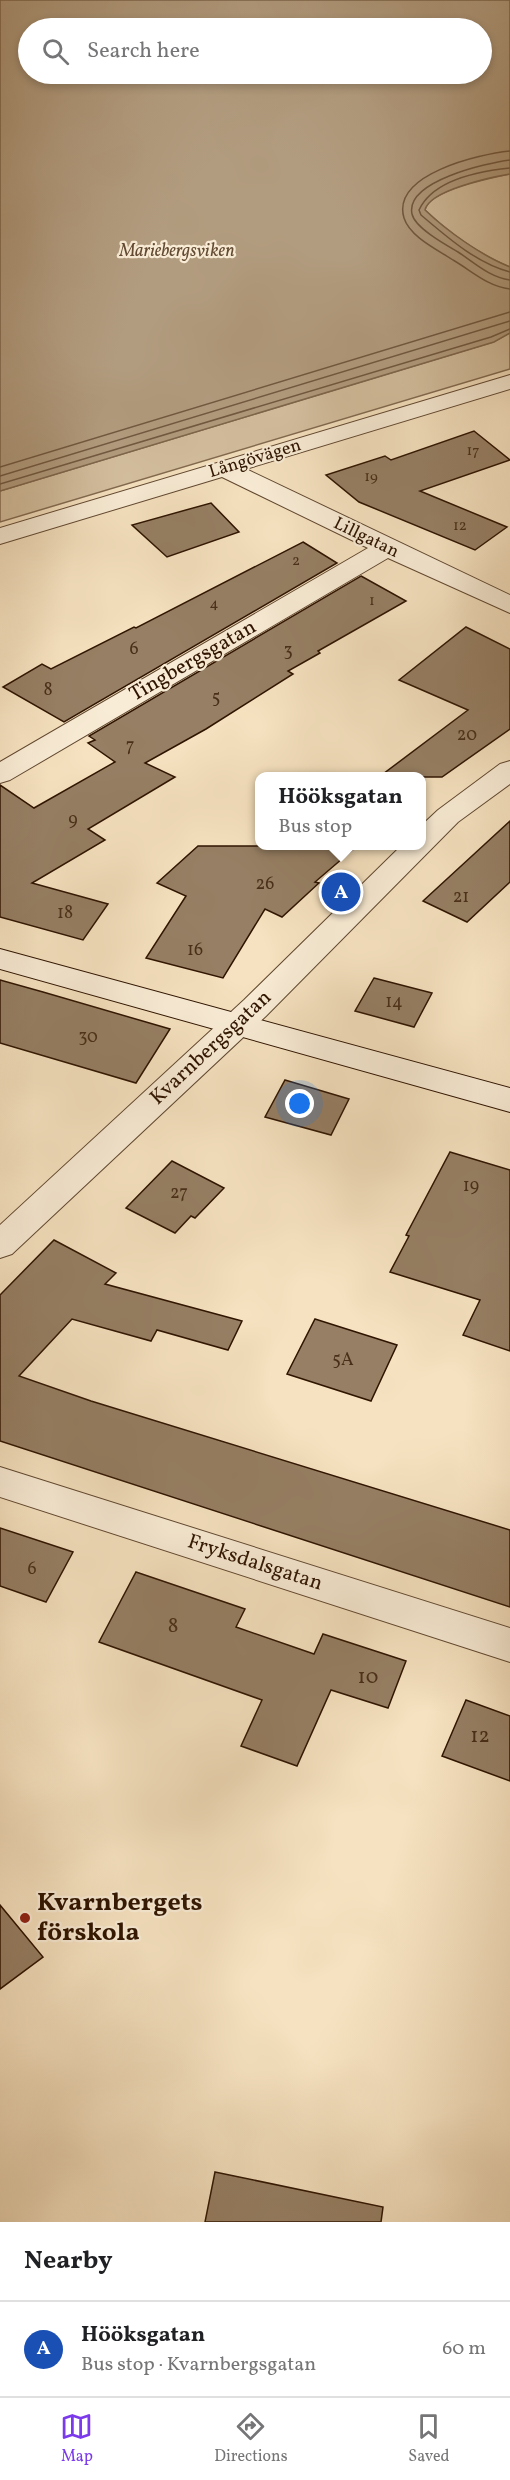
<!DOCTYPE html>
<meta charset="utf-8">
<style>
body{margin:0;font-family:Vollkorn,serif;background:#f6f6f6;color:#202124}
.you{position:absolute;left:300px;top:1104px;width:21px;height:21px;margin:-15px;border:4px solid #fff;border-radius:50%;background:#1a73e8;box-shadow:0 0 0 9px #1a73e833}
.badge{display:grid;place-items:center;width:39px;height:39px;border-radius:50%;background:#7c3aed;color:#fff;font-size:20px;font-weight:700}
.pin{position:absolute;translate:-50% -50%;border:3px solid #fff;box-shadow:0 2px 6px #0006}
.popup{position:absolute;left:255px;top:772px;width:171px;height:78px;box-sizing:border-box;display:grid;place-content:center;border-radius:12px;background:#fff;filter:drop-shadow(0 2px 4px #0005);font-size:20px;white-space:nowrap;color:#757577}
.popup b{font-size:22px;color:#202124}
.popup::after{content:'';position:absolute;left:50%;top:100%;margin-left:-12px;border:12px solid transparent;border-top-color:#fff}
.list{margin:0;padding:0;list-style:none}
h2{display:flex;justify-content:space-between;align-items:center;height:78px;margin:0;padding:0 24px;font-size:26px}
h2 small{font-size:20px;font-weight:400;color:#757577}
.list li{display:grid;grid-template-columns:39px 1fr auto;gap:18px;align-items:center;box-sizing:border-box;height:96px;padding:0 24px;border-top:2px solid #e0e0e0}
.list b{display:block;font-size:22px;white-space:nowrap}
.list p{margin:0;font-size:20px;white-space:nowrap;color:#757577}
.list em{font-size:20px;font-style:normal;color:#757577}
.icon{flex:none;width:33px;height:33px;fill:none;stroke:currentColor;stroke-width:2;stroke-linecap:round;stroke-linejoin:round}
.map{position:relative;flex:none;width:510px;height:2222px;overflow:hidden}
.search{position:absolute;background:#fff;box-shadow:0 3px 9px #0003;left:18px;right:18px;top:18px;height:66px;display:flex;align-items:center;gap:15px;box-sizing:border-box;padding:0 21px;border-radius:33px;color:#757577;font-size:22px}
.sheet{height:174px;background:#fff}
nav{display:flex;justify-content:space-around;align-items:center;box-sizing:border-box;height:84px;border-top:2px solid #e0e0e0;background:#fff;font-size:16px;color:#757577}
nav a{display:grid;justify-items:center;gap:3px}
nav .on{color:#7c3aed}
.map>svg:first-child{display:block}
.green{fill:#d4bf9f;stroke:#826a50;stroke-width:1.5}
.water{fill:#b29c7f;stroke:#7e664c;stroke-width:1.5;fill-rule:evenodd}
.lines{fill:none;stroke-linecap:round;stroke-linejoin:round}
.shore{stroke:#705840;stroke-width:1.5}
.building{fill:#967f64;stroke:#2f1400;stroke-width:1.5}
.street-casing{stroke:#614830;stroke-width:2}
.secondary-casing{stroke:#2f1400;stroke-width:2}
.street{fill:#f9ecd6;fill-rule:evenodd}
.secondary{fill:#f9ecd6;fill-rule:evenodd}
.poi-dot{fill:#8f2418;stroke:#f9ecd6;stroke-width:2}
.labels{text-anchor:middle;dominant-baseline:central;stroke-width:4.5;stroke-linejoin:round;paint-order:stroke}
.far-number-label{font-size:15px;fill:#492f19}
.far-water-label{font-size:18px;font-style:italic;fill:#634a33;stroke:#f9ecd6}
.far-street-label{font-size:18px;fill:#2f1400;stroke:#f9ecd6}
.number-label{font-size:18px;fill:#492f19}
.street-label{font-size:21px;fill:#2f1400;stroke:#f9ecd6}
.near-number-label{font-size:21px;fill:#492f19}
.near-poi-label{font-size:26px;font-weight:bold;fill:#2f1400;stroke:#f9ecd6;text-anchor:start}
</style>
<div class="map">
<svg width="510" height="2222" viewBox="0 0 510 2222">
<rect width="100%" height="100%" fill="#f6e2c0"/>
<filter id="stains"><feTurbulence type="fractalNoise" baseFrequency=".00333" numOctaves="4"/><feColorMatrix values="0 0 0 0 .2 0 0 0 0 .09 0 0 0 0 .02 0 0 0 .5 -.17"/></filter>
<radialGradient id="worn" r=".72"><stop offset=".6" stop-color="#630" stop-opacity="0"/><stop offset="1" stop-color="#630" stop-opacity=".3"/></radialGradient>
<g class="green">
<path d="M510 174V267C479 254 449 233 425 210 429 190 491 178 510 174Z"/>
<polygon points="510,333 510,369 0,522 0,491 493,342"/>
</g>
<path class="water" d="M0 0H510V174C492 177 429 190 425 210 447 231 482 256 510 267V333L494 342 0 491ZM28 28H482V74H28Z"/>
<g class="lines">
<g class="shore">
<path d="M510 151C480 154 391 174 404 218 410 237 438 250 453 260 472 271 487 286 510 289"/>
<path d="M510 160C487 163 405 181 412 214 415 228 446 245 458 252 475 263 489 277 510 280"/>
<path d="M510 168C480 171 433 180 419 210L421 215C447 237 476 263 510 272"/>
<polyline points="0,467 510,312"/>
<polyline points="0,476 510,321"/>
<polyline points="0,484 491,337 510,329"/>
</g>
</g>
<g class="building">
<polygon points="474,431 510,460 420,491 507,527 475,550 359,502 326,475 385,456 391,460"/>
<polygon points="211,503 239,532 167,557 132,525"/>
<polygon points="303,542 337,563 64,722 3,687 42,664 51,669 134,627 136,628"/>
<polygon points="361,576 406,601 318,651 320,653 288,671 293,674 206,729 145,763 175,777 88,829 105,840 32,883 108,904 83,940 0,917 0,785 34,808 115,762 88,743 95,740 89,736"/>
<polygon points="466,627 510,649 510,729 442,777 379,777 468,710 399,680"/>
<polygon points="510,821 510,882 467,922 423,901"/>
<polygon points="198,846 357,846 315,882 319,883 282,917 265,909 223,978 146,958 186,896 157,883"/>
<polygon points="374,978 432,993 414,1027 355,1011"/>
<polygon points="0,980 43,992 170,1029 136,1083 0,1043"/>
<polygon points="285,1080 349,1099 331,1135 265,1117"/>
<polygon points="450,1152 510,1170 510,1351 463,1335 480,1300 390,1272 409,1236 406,1235"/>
<polygon points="172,1161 224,1188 195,1218 191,1216 175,1233 126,1208"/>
<polygon points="54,1240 116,1273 105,1284 242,1321 228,1350 157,1330 151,1341 72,1319 19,1376 91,1401 510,1530 510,1607 0,1441 0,1295"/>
<polygon points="315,1319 397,1345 371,1401 287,1374"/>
<polygon points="0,1528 73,1552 46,1602 0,1586"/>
<polygon points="136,1572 245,1609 236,1627 314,1654 323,1634 406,1661 388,1708 331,1690 297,1766 241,1746 262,1700 99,1642"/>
<polygon points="466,1700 510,1716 510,1781 442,1756"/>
<polygon points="0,1905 43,1957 0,1989"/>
<polygon points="215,2172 383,2207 381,2222 205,2222"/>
</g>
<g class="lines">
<defs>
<g id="street">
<polygon points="510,375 510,389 246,469 510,595 510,613 388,558 10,780 0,783 0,762 368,548 222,477 0,544 0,528"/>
<polygon points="510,761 510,784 458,822 266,1016 12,1254 0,1258 0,1225 244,1000 401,846 422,846 422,825 438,810 500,764"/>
<polygon points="0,1467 510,1628 510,1662 0,1497"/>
</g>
<polygon id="secondary" points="0,949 510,1088 510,1112 0,969"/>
</defs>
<use href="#street" class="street-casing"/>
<use href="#secondary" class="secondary-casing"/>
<use href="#street" class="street"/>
<use href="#secondary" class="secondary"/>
</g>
<circle class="poi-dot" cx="25" cy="1918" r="6"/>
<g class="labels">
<g class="far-number-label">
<text x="473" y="451">17</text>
<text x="371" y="477">19</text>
<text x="460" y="526">12</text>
<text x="296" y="561">2</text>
<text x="372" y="601">1</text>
<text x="214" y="604">4</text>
</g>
<g class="far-water-label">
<text x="177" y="251">Mariebergsviken</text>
</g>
<g class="far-street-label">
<text transform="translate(255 459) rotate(-17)">Långövägen</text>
<text transform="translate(366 538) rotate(26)">Lillgatan</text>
</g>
<g class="number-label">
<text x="134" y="649">6</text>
<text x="288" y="651">3</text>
<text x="48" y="690">8</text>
<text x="216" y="698">5</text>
<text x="467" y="735">20</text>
<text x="130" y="746">7</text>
<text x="73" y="820">9</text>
<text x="265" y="884">26</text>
<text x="461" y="897">21</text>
<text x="65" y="913">18</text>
<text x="195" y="950">16</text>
<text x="394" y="1002">14</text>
<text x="88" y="1037">30</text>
<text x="471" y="1186">19</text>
<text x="179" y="1193">27</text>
<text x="343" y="1360">5A</text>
<text x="32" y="1569">6</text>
</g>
<g class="street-label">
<text transform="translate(193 661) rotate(-30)">Tingbergsgatan</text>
<text transform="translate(211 1048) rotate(-43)">Kvarnbergsgatan</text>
<text transform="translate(255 1563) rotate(18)">Fryksdalsgatan</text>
</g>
<g class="near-number-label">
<text x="173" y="1626">8</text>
<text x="368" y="1677">10</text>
<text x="480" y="1736">12</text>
</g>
<g class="near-poi-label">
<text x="37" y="1903">Kvarnbergets<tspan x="37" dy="30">förskola</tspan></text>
</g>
</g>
<rect width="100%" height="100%" filter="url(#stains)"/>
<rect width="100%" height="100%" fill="url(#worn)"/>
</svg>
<div class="you"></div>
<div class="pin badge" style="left:341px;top:892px;background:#1a4fb4">A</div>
<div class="popup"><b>Hööksgatan</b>Bus stop</div>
<div class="search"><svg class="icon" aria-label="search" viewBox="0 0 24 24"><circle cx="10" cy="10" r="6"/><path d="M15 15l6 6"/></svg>Search here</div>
</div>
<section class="sheet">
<h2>Nearby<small></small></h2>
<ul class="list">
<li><span class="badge" style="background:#1a4fb4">A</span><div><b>Hööksgatan</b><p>Bus stop · Kvarnbergsgatan</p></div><em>60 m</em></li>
</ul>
</section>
<nav>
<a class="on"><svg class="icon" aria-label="map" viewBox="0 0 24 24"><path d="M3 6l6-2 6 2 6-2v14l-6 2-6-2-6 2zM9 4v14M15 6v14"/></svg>Map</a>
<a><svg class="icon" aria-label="directions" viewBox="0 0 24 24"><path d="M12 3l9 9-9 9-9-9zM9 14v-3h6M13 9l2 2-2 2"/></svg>Directions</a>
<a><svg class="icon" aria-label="saved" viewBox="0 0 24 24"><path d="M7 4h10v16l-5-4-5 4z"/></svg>Saved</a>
</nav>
